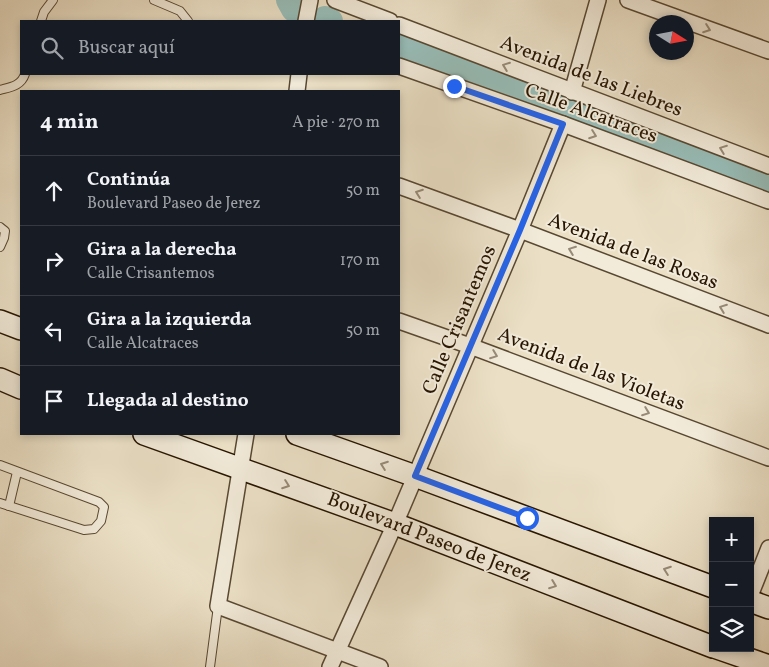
<!DOCTYPE html>
<html lang="es">
<meta charset="utf-8">
<style>
body{margin:0;font-family:Vollkorn,serif;background:#20242c;color:#f1f3f6}
.controls{position:absolute;right:15px;bottom:15px;display:grid;overflow:hidden;border-radius:0px;box-shadow:0 2px 8px #0003}
.controls button{width:45px;height:45px;display:grid;place-items:center;padding:0;border:0;border-bottom:1px solid #363941;background:#171b24;color:#f1f3f6;font:25px sans-serif}
.compass{position:absolute;left:649px;top:15px;width:45px;height:45px;border-radius:50%;background:#171b24;box-shadow:0 2px 8px #0003;rotate:101deg}
.stop{position:absolute;width:15px;height:15px;margin:-11px;border:4px solid #2563eb;border-radius:50%;background:#fff}
.stop.end{background:#2563eb;border-color:#fff;box-shadow:0 1px 5px #0008}
.list{margin:0;padding:0;list-style:none}
h2{display:flex;justify-content:space-between;align-items:center;height:65px;margin:0;padding:0 20px;font-size:21px}
h2 small{font-size:16px;font-weight:400;color:#9ea1a6}
.list li{display:grid;grid-template-columns:32px 1fr auto;gap:15px;align-items:center;box-sizing:border-box;height:70px;padding:0 20px;border-top:1px solid #363941}
.list b{display:block;font-size:19px;white-space:nowrap}
.list p{margin:0;font-size:16px;white-space:nowrap;color:#9ea1a6}
.list em{font-size:16px;font-style:normal;color:#9ea1a6}
.icon{flex:none;width:28px;height:28px;fill:none;stroke:currentColor;stroke-width:2;stroke-linecap:round;stroke-linejoin:round}
.map{position:relative;flex:none;width:769px;height:667px;overflow:hidden}
.search{position:absolute;background:#171b24;box-shadow:0 2px 8px #0003;left:20px;top:20px;width:380px;height:55px;display:flex;align-items:center;gap:12px;box-sizing:border-box;padding:0 18px;border-radius:0px;color:#9ea1a6;font-size:19px}
.panel{position:absolute;background:#171b24;box-shadow:0 2px 8px #0003;left:20px;top:90px;width:380px;height:345px;border-radius:0px}
.map>svg:first-child{display:block}
.lines{fill:none;stroke-linecap:round;stroke-linejoin:round}
.river{stroke:#98bdb8;stroke-width:26}
.lane-casing{stroke:#584832;stroke-width:10}
.street-casing{stroke:#584832;stroke-width:18}
.secondary-casing{stroke:#271501;stroke-width:24}
.lane{stroke:#f2ebda;stroke-width:8}
.street{stroke:#f2ebda;stroke-width:15}
.secondary{stroke:#f2ebda;stroke-width:21}
.oneway{stroke:#978b78}
.route{stroke:#2563eb;stroke-width:6}
.labels{text-anchor:middle;dominant-baseline:central;stroke-width:4;stroke-linejoin:round;paint-order:stroke}
.street-label{font-size:20px;fill:#271501;stroke:#f2ebda}
</style>
<div class="map">
<svg width="769" height="667" viewBox="0 0 769 667">
<rect width="100%" height="100%" fill="#ebe0c6"/>
<filter id="stains"><feTurbulence type="fractalNoise" baseFrequency=".004" numOctaves="4"/><feColorMatrix values="0 0 0 0 .2 0 0 0 0 .09 0 0 0 0 .02 0 0 0 .5 -.17"/></filter>
<radialGradient id="worn" r=".72"><stop offset=".6" stop-color="#630" stop-opacity="0"/><stop offset="1" stop-color="#630" stop-opacity=".3"/></radialGradient>
<g class="lines">
<g class="river">
<polyline points="289,0 294,9"/>
<polyline points="325,19 330,21"/>
<polyline points="399,47 769,184"/>
</g>
<defs>
<g id="lane">
<polyline points="154,0 180,11 188,21"/>
<polyline points="41,21 44,12 53,0"/>
<path d="M0 90C11 87 21 86 25 74"/>
<polyline points="0,227 5,231 4,238 0,247"/>
<polyline points="0,465 99,502 104,507 101,521 94,529 84,530 0,503"/>
<polyline points="9,506 17,472"/>
<polyline points="210,667 218,606"/>
</g>
<g id="street">
<polyline points="335,0 390,21"/>
<polyline points="628,0 769,51"/>
<polyline points="306,21 310,0"/>
<polyline points="399,25 769,166"/>
<polyline points="399,66 563,124 769,201"/>
<polyline points="297,91 299,74"/>
<polyline points="572,92 598,0"/>
<polyline points="399,186 520,230 769,325"/>
<polyline points="399,321 470,346 769,458"/>
<polyline points="246,434 218,606 380,667"/>
<polyline points="750,596 769,548"/>
<polyline points="330,667 395,524 520,230 563,124"/>
</g>
<g id="secondary">
<polyline points="0,321 21,329"/>
<polyline points="0,379 21,388"/>
<polyline points="144,434 395,524 713,647"/>
<polyline points="297,434 415,476 713,587"/>
<polyline points="750,601 769,608"/>
<polyline points="717,648 769,666"/>
</g>
</defs>
<use href="#lane" class="lane-casing"/>
<use href="#street" class="street-casing"/>
<use href="#secondary" class="secondary-casing"/>
<use href="#lane" class="lane"/>
<use href="#street" class="street"/>
<use href="#secondary" class="secondary"/>
</g>
<defs><path id="oneway-chevron" d="M-2-3.5L2.5 0L-2 3.5" fill="none" stroke-width="1.6" stroke-linecap="round" stroke-linejoin="round" transform="scale(1.25)"/></defs>
<g class="oneway">
<use href="#oneway-chevron" transform="translate(707 29) rotate(20)"/>
<use href="#oneway-chevron" transform="translate(506 66) rotate(-159)"/>
<use href="#oneway-chevron" transform="translate(593 135) rotate(20)"/>
<use href="#oneway-chevron" transform="translate(723 149) rotate(-159)"/>
<use href="#oneway-chevron" transform="translate(419 193) rotate(-160)"/>
<use href="#oneway-chevron" transform="translate(572 250) rotate(-159)"/>
<use href="#oneway-chevron" transform="translate(723 308) rotate(-159)"/>
<use href="#oneway-chevron" transform="translate(494 355) rotate(21)"/>
<use href="#oneway-chevron" transform="translate(646 412) rotate(21)"/>
<use href="#oneway-chevron" transform="translate(384 465) rotate(-160)"/>
<use href="#oneway-chevron" transform="translate(286 485) rotate(20)"/>
<use href="#oneway-chevron" transform="translate(667 570) rotate(-160)"/>
<use href="#oneway-chevron" transform="translate(553 585) rotate(21)"/>
</g>
<g class="lines">
<polyline class="route" points="454,86 563,124 520,230 415,476 527,518"/>
</g>
<g class="labels">
<g class="street-label">
<text transform="translate(591 77) rotate(21)">Avenida de las Liebres</text>
<text transform="translate(591 114) rotate(20)">Calle Alcatraces</text>
<text transform="translate(633 252) rotate(21)">Avenida de las Rosas</text>
<text transform="translate(460 320) rotate(-67)">Calle Crisantemos</text>
<text transform="translate(591 370) rotate(21)">Avenida de las Violetas</text>
<text transform="translate(429 538) rotate(21)">Boulevard Paseo de Jerez</text>
</g>
</g>
<rect width="100%" height="100%" filter="url(#stains)"/>
<rect width="100%" height="100%" fill="url(#worn)"/>
</svg>
<div class="controls">
<button>+</button>
<button>−</button>
<button><svg class="icon" aria-label="layers" viewBox="0 0 24 24"><path d="M12 4l9 5-9 5-9-5zM3 14l9 5 9-5"/></svg></button>
</div>
<svg class="compass" viewBox="-18 -18 36 36"><path d="M0-13l5 13h-10z" fill="#e53935"/><path d="M0 13l5-13h-10z" fill="#9ea1a6"/></svg>
<div class="stop" style="left:527px;top:518px"></div>
<div class="stop end" style="left:454px;top:86px"></div>
<div class="search"><svg class="icon" aria-label="search" viewBox="0 0 24 24"><circle cx="10" cy="10" r="6"/><path d="M15 15l6 6"/></svg>Buscar aquí</div>
<section class="panel">
<h2>4 min<small>A pie · 270 m</small></h2>
<ul class="list">
<li><svg class="icon" aria-label="ahead" viewBox="0 0 24 24"><path d="M12 20V5M6 11l6-6 6 6"/></svg><div><b>Continúa</b><p>Boulevard Paseo de Jerez</p></div><em>50 m</em></li>
<li><svg class="icon" aria-label="right" viewBox="0 0 24 24"><path d="M7 20v-9h11M14 6l5 5-5 5"/></svg><div><b>Gira a la derecha</b><p>Calle Crisantemos</p></div><em>170 m</em></li>
<li><svg class="icon" aria-label="left" viewBox="0 0 24 24"><path d="M17 20v-9H6M10 6l-5 5 5 5"/></svg><div><b>Gira a la izquierda</b><p>Calle Alcatraces</p></div><em>50 m</em></li>
<li><svg class="icon" aria-label="arrive" viewBox="0 0 24 24"><path d="M6 21V4h12l-3 4 3 4H6"/></svg><div><b>Llegada al destino</b></div></li>
</ul>
</section>
</div>
